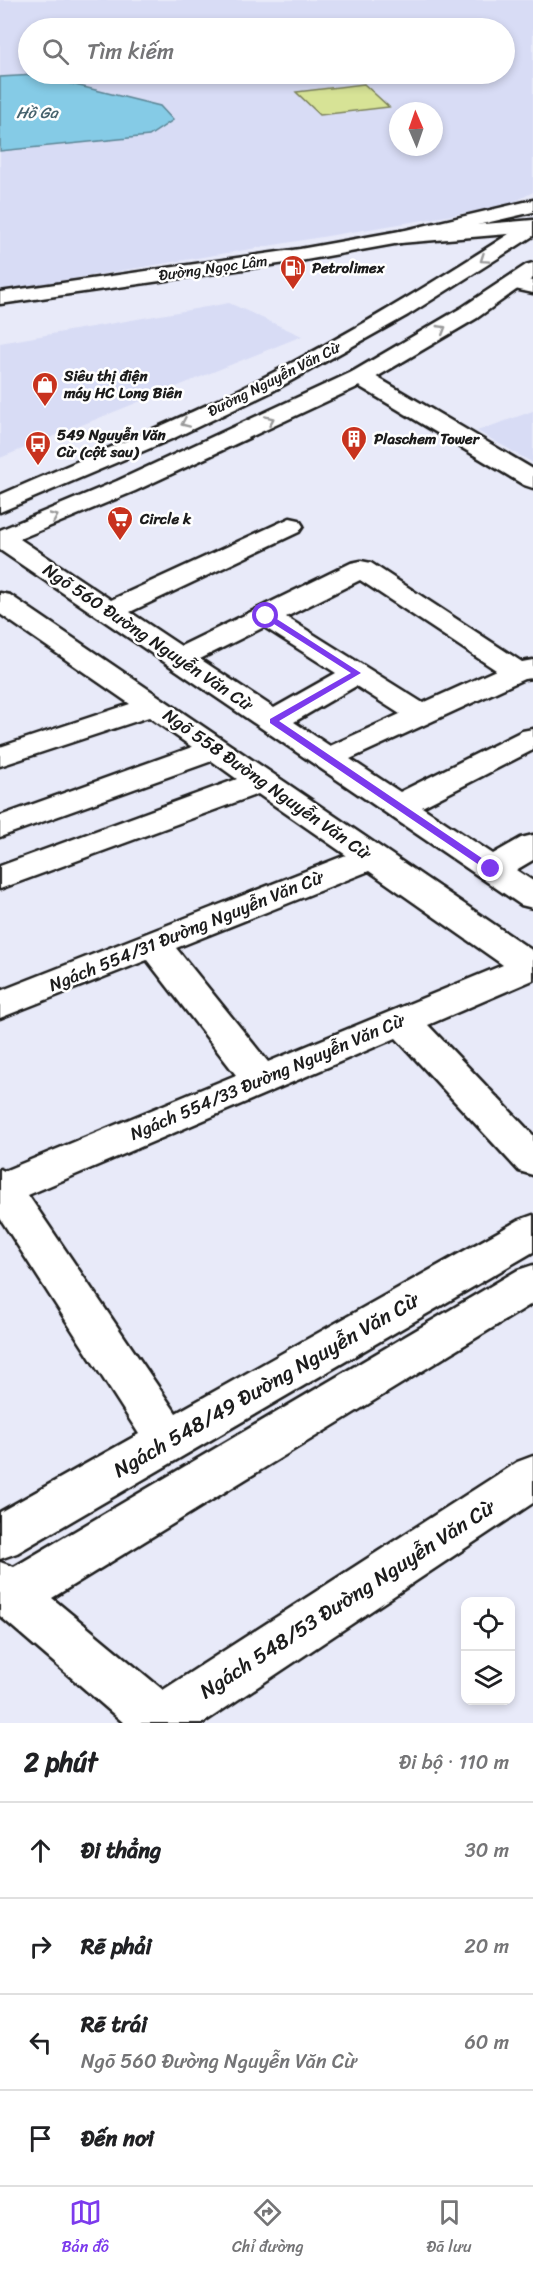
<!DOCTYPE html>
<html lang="vi">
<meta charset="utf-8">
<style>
body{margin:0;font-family:Sriracha,sans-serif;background:#f2f2f2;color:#202124}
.controls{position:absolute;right:18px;bottom:18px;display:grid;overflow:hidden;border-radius:12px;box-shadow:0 3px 9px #0003}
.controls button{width:54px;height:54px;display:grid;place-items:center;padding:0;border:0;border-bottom:2px solid #e0e0e0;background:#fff;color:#202124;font:30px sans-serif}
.compass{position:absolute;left:389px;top:102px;width:54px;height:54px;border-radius:50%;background:#fff;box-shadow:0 3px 9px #0003;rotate:358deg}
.stop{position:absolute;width:18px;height:18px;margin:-14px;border:4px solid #7c3aed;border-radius:50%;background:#fff}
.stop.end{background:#7c3aed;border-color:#fff;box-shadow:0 2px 6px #0008}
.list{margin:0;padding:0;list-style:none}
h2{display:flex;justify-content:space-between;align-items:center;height:78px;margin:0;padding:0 24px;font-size:26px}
h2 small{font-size:20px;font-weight:400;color:#757577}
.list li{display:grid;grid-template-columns:39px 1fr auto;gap:18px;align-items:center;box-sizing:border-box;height:96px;padding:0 24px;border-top:2px solid #e0e0e0}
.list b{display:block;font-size:22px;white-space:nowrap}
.list p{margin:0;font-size:20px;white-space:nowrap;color:#757577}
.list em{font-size:20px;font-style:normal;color:#757577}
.icon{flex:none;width:33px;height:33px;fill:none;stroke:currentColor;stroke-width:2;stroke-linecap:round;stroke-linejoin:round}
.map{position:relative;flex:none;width:533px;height:1723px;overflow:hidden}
.search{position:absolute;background:#fff;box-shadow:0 3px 9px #0003;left:18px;right:18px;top:18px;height:66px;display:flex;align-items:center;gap:15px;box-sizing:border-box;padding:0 21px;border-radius:33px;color:#757577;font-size:22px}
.sheet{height:462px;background:#fff}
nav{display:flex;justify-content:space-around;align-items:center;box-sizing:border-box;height:84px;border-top:2px solid #e0e0e0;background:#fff;font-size:16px;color:#757577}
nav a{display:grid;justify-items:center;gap:3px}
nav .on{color:#7c3aed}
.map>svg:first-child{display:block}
.built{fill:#d8dcf5;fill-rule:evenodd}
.green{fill:#d7e396;stroke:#7a8059;stroke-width:1.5}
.water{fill:#85cbe6;stroke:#5b8595;stroke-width:1.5}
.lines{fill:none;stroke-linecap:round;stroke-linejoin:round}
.minor-casing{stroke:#1c1c1c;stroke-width:5}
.tertiary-casing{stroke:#1c1c1c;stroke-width:5}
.secondary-casing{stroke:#1c1c1c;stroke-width:5}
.primary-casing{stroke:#1c1c1c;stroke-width:5}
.minor{fill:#fff;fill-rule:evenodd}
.tertiary{fill:#fff;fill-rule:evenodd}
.secondary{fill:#fff;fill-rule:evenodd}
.primary{fill:#fff;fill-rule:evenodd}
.oneway{stroke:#999}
.route{fill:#7c3aed}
.labels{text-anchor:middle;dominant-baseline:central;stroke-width:5;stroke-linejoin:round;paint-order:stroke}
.far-street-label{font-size:15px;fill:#1c1c1c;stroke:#fff}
.far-poi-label{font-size:15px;font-weight:bold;fill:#1c1c1c;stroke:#fff;text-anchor:start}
.far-water-label{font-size:16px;font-style:italic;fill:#46626d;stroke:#fff}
.street-label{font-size:18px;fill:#1c1c1c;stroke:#fff}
.near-street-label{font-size:21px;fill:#1c1c1c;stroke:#fff}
</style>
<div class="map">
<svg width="533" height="1723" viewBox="0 0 533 1723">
<rect width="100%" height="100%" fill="#e8eaf9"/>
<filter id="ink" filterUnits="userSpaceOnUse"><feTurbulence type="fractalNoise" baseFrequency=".0167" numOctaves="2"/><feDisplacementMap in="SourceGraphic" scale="12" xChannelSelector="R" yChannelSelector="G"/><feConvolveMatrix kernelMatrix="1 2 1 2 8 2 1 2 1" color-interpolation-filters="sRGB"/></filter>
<g filter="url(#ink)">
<g class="built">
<path d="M0 0H533V192L507 206 0 291ZM28 28H504V74H28ZM398 111H434V147H398Z"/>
<polygon points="229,303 302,336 0,458 0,343"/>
<polygon points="533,411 533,463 477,431"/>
</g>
<polygon class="green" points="364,84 389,107 320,115 296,92"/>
<polygon class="water" points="35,75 160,106 173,120 149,136 0,151 0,77"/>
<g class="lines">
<defs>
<g id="minor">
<polygon points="513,277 533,281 533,293 506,287 503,283 506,279"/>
<path d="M290 518 299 520 303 526 299 532 130 612 181 646 351 563 361 561 371 563 522 662 533 660V678L524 679 350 759 400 792 522 731 533 729V750L422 807 493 854 521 838 533 835V860L516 870 533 881V908L521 905 0 550V532L11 533 111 600ZM360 580 496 670 423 703 286 617ZM264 627 336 673 274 708 200 659ZM356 686 400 714 330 746 294 722Z"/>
<path d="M0 593 10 595 533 951V980L428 1025 533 1135V1175L519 1171 396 1038 28 1195 176 1413 519 1220 533 1215V1252L17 1553 0 1559V1512L139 1434 0 1218V1169L4 1171 236 1075 147 960 0 1018V991L346 855 258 794 0 889V866L237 779 212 761 0 837V816L192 747 149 717 0 766V747L130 704 0 614ZM369 871 503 965 268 1062 176 948Z"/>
<polygon points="533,1265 533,1303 52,1598 163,1690 517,1462 533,1456 533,1503 203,1723 124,1723 0,1616 0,1562 14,1567 518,1270"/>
</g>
<polygon id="tertiary" points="360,370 368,372 533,469 533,488 524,485 352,382 349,377 352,372"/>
<polygon id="secondary" points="533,220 533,232 400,243 300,261 0,304 0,292 300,249 400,231"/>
<g id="primary">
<polygon points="533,200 533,212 400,243 393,241 390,237 393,233"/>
<path d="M533 221V236L408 315 271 392 174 438 0 512V495C85 457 172 424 255 382 349 335 438 280 526 223Z"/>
<polygon points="533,263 533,278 477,318 368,382 135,491 0,547 0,530 117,481 352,372 461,308 526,265"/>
</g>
</defs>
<use href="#minor" class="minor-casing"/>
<use href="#tertiary" class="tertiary-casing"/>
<use href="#secondary" class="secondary-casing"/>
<use href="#primary" class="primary-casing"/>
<use href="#minor" class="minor"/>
<use href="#tertiary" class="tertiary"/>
<use href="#secondary" class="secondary"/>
<use href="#primary" class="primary"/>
</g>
<defs><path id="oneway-chevron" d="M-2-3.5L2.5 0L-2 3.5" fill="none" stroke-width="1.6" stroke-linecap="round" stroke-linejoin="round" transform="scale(1.5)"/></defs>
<g class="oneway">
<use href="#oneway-chevron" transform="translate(484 259) rotate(146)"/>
<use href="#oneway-chevron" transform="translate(442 329) rotate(-31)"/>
<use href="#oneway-chevron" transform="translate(270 420) rotate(-25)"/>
<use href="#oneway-chevron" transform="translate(185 423) rotate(156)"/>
<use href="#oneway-chevron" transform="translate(54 517) rotate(-23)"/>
</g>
</g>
<polygon class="route" points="263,614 269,614 361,673 279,721 495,867 495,871 488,871 270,723 270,719 351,673 263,617"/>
<defs>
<symbol id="fuel-pin" viewBox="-11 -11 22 30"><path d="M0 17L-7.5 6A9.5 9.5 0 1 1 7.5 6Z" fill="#c8321e" stroke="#fff"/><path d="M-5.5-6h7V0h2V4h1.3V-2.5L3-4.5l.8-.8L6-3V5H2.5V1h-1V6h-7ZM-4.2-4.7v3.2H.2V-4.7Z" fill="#fff"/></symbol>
<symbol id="shop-pin" viewBox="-11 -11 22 30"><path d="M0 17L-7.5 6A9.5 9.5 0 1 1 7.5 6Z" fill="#c8321e" stroke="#fff"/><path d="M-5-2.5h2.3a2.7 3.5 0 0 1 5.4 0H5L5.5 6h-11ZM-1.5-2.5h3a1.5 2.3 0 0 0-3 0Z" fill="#fff"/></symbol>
<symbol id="building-pin" viewBox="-11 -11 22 30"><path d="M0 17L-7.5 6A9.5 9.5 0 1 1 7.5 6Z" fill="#c8321e" stroke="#fff"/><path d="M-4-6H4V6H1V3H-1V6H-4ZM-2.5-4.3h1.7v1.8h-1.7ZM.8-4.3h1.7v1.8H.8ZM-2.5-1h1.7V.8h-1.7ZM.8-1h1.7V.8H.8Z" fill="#fff"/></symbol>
<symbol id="bus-pin" viewBox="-11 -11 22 30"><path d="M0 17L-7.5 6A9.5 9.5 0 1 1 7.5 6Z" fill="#c8321e" stroke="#fff"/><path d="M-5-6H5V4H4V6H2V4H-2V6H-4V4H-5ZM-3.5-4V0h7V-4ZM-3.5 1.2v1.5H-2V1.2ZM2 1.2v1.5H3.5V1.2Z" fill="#fff"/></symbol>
<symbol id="supermarket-pin" viewBox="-11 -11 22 30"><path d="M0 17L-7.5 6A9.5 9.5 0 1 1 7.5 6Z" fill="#c8321e" stroke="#fff"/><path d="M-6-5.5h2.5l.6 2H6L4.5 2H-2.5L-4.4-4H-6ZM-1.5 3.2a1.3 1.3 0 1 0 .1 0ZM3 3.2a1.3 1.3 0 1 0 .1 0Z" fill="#fff"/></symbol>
</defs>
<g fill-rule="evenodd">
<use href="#fuel-pin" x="278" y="253" width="30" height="40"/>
<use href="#shop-pin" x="30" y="370" width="30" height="40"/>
<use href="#building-pin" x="339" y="424" width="30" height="40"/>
<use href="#bus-pin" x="23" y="429" width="30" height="40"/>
<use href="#supermarket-pin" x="105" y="504" width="30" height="40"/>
</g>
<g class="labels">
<g class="far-street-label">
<text transform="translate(213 268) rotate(-8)">Đường Ngọc Lâm</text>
<text transform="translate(274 379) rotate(-27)">Đường Nguyễn Văn Cừ</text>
</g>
<g class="far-poi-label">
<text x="312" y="268">Petrolimex</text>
<text x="64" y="376">Siêu thị điện<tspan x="64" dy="17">máy HC Long Biên</tspan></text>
<text x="57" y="435">549 Nguyễn Văn<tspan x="57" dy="17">Cừ (cột sau)</tspan></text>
<text x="374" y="439">Plaschem Tower</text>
<text x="140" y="519">Circle k</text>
</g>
<g class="far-water-label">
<text x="37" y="112">Hồ Ga</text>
</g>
<g class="street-label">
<text transform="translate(148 637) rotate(34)">Ngõ 560 Đường Nguyễn Văn Cừ</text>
<text transform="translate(267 784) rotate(35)">Ngõ 558 Đường Nguyễn Văn Cừ</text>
<text transform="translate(186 931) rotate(-22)">Ngách 554/31 Đường Nguyễn Văn Cừ</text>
<text transform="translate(267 1077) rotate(-23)">Ngách 554/33 Đường Nguyễn Văn Cừ</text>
</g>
<g class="near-street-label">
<text transform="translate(266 1385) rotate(-30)">Ngách 548/49 Đường Nguyễn Văn Cừ</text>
<text transform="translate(347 1599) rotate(-33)">Ngách 548/53 Đường Nguyễn Văn Cừ</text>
</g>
</g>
</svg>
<div class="controls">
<button><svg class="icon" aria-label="locate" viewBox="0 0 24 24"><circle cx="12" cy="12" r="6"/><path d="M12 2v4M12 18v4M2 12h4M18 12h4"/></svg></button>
<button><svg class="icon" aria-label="layers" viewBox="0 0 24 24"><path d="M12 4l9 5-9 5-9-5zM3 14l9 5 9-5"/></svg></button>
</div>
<svg class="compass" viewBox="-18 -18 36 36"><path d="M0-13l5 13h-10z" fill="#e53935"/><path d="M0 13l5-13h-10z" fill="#757577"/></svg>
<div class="stop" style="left:266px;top:616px"></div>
<div class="stop end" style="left:491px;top:869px"></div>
<div class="search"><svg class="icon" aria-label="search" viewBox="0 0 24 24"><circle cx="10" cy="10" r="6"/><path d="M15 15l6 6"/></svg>Tìm kiếm</div>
</div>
<section class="sheet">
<h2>2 phút<small>Đi bộ · 110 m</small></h2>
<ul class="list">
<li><svg class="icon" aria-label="ahead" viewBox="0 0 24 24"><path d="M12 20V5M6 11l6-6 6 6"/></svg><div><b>Đi thẳng</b></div><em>30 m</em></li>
<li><svg class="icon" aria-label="right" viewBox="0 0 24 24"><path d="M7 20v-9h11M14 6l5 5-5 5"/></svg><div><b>Rẽ phải</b></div><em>20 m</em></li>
<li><svg class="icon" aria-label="left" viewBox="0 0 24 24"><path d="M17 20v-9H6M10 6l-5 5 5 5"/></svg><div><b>Rẽ trái</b><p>Ngõ 560 Đường Nguyễn Văn Cừ</p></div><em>60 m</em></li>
<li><svg class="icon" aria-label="arrive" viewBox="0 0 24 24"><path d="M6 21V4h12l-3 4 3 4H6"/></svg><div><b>Đến nơi</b></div></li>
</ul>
</section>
<nav>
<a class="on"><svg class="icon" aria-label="map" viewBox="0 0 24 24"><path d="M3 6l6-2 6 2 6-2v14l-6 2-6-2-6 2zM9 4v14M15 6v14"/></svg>Bản đồ</a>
<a><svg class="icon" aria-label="directions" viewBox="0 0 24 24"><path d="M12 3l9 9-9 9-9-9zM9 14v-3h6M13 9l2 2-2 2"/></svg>Chỉ đường</a>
<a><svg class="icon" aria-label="saved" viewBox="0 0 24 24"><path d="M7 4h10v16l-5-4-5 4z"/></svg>Đã lưu</a>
</nav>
